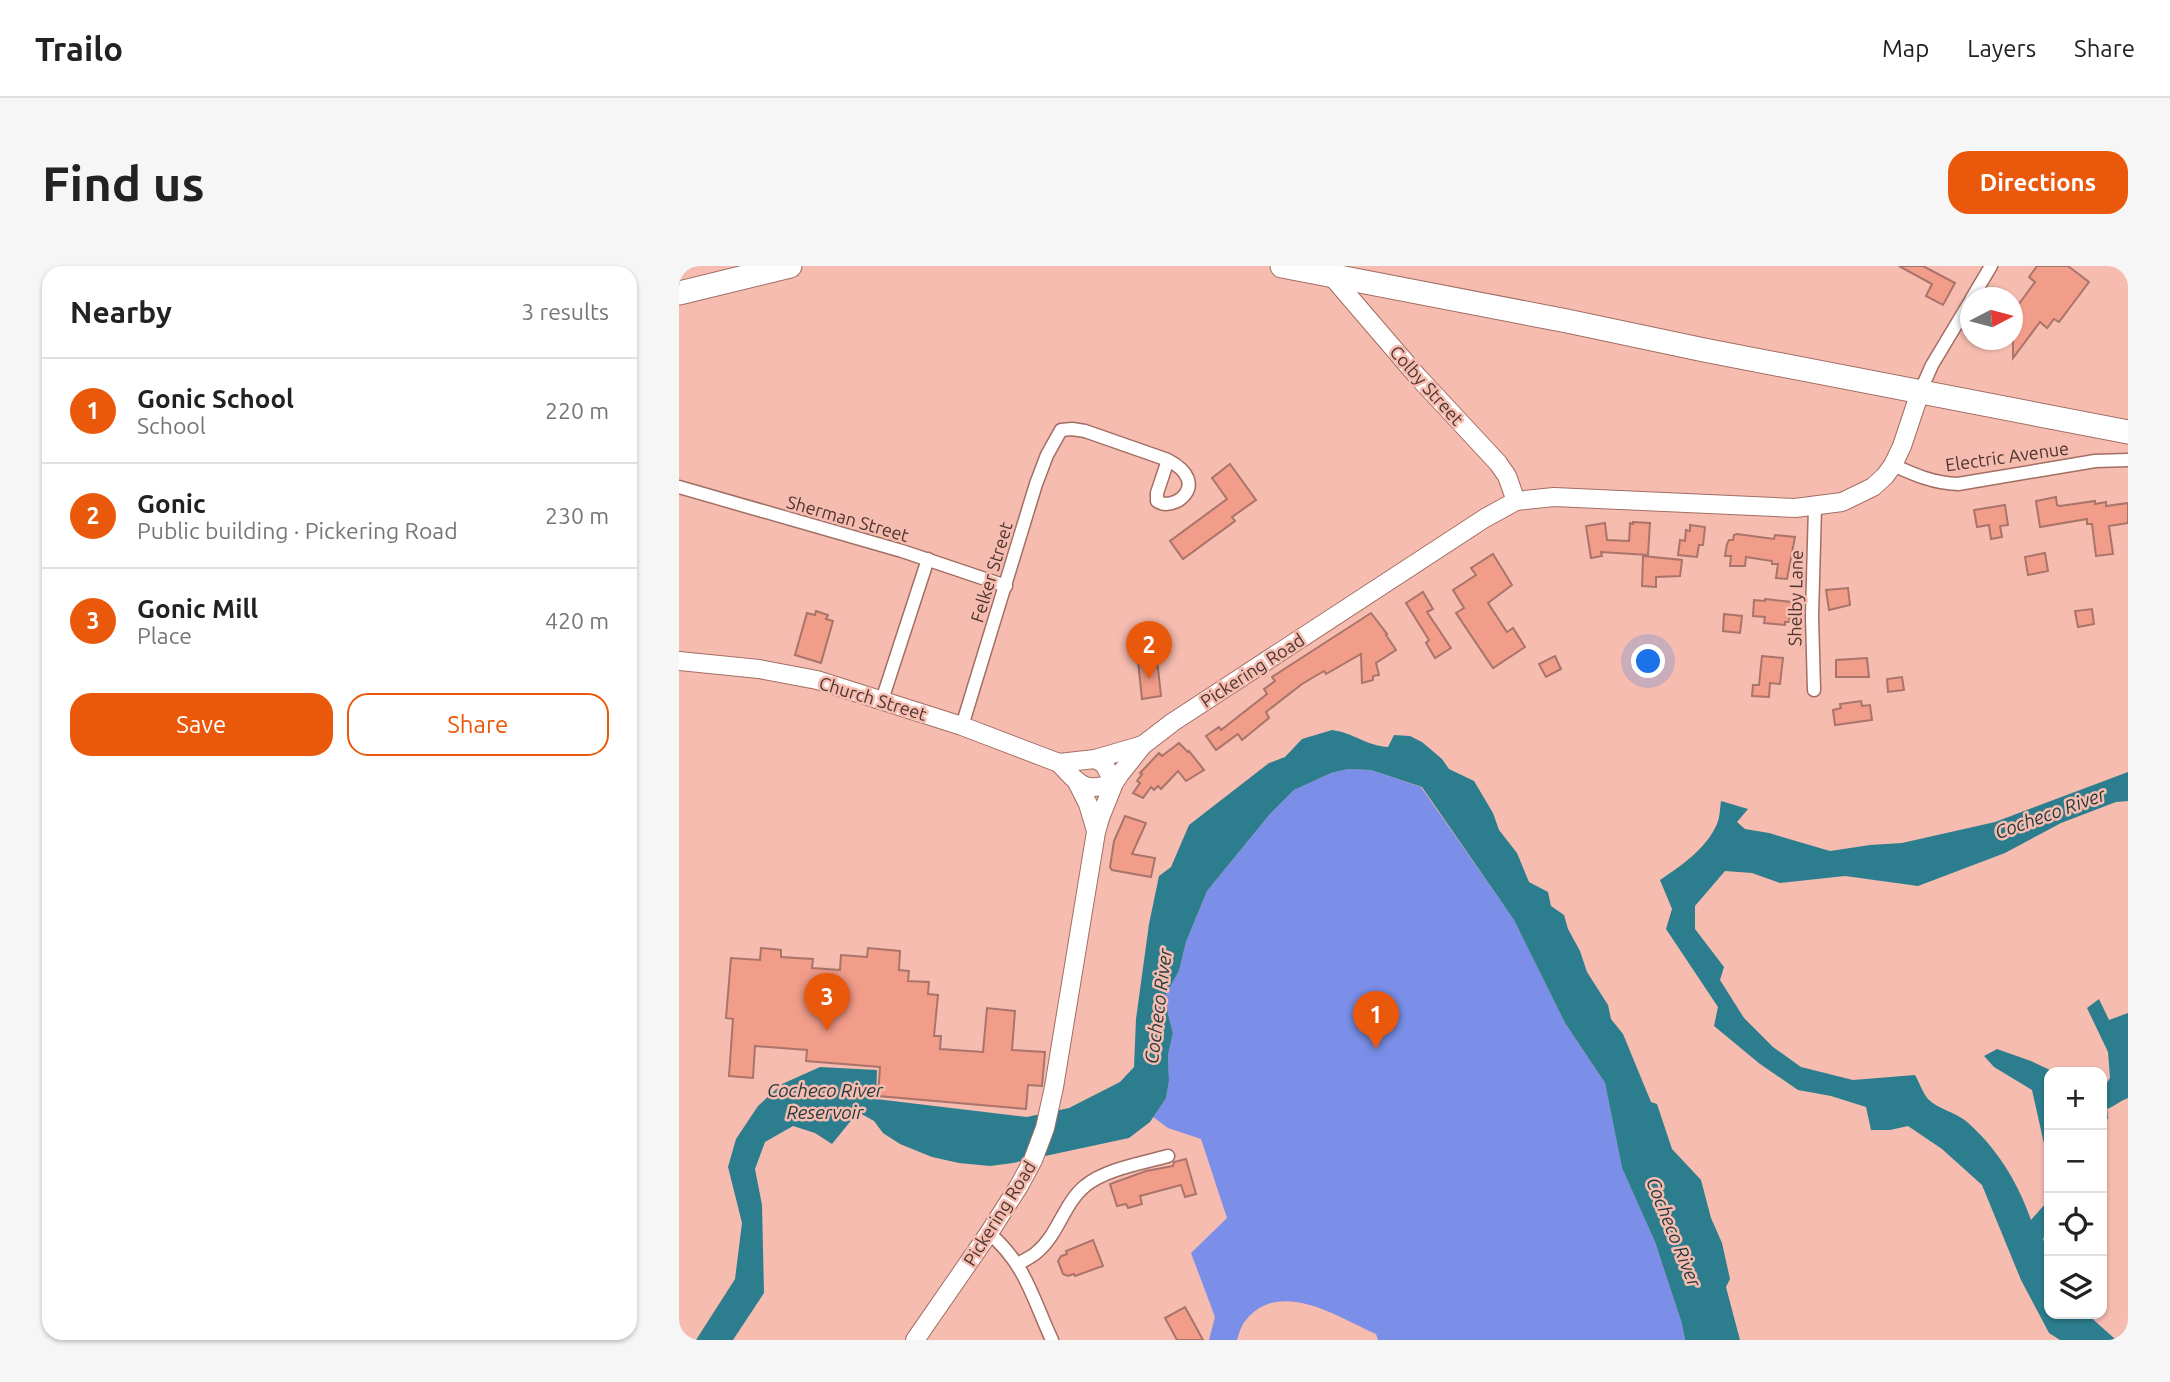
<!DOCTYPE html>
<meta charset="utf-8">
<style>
body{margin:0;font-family:Ubuntu,sans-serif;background:#f6f6f6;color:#222}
.controls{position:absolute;right:21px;bottom:21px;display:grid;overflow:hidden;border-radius:14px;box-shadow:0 2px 5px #0004}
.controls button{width:63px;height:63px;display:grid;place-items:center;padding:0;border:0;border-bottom:2px solid #e0e0e0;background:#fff;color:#222;font:35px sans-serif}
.compass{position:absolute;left:1281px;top:21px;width:63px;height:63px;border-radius:50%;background:#fff;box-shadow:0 2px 5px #0004;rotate:84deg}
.you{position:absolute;left:970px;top:396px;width:24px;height:24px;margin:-18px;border:5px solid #fff;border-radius:50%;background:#1a73e8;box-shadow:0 0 0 10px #1a73e833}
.badge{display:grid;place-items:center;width:46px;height:46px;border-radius:50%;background:#ea580c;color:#fff;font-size:23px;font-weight:700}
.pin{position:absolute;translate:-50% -58px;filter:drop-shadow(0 2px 4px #0008)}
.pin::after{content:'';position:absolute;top:37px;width:24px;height:21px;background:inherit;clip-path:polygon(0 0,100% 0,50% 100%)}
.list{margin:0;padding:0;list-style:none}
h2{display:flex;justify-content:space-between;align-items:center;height:91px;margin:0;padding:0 28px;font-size:30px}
h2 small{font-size:23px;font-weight:400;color:#767676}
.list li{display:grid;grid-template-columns:46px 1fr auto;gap:21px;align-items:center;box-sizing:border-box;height:105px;padding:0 28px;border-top:2px solid #e0e0e0}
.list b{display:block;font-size:26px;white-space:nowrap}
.list p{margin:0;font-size:23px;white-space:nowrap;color:#767676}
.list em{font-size:23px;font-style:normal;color:#767676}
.actions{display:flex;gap:14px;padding:21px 28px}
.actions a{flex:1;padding:16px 0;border:2px solid #ea580c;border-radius:21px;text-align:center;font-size:24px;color:#ea580c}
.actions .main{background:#ea580c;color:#fff}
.icon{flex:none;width:38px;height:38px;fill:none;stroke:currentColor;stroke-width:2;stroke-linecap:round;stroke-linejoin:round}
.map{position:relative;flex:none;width:1449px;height:1074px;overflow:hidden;border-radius:21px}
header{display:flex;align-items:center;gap:42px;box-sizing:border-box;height:98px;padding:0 35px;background:#fff;border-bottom:2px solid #e0e0e0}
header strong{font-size:33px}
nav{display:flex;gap:38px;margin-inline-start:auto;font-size:24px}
.intro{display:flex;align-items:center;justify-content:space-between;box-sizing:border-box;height:168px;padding:0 42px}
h1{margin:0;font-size:49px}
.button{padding:18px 32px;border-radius:21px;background:#ea580c;color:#fff;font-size:24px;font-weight:700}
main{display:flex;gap:42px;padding:0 42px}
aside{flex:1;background:#fff;border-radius:21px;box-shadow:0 2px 5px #0004}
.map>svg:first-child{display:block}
.forest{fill:#7b8fe9}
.water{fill:#2c7e8e}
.building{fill:#f29c8a;stroke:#a97469;stroke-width:2}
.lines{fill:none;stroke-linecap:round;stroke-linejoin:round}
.street-casing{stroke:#a26e63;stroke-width:15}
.secondary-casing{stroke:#a26e63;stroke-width:20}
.highway-casing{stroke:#a26e63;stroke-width:25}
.street{stroke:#fff;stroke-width:12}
.secondary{stroke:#fff;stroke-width:18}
.highway{stroke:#fff;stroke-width:23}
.labels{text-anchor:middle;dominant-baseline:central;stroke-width:5;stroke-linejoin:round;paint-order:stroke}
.street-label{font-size:18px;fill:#4c3530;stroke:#f6bcb0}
.water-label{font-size:19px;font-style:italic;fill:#1f393e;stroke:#f6bcb0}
</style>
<header>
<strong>Trailo</strong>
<nav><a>Map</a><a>Layers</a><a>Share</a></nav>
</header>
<div class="intro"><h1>Find us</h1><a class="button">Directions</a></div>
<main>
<aside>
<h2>Nearby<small>3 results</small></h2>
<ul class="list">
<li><span class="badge">1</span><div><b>Gonic School</b><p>School</p></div><em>220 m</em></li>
<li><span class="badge">2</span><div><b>Gonic</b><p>Public building · Pickering Road</p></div><em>230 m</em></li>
<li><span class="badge">3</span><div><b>Gonic Mill</b><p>Place</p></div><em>420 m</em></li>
</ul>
<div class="actions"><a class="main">Save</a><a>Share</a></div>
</aside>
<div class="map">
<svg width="1449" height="1074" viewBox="0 0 1449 1074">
<rect width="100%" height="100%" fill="#f6bcb0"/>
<path class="forest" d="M669 503 692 504 742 521 835 654 886 757 926 817 943 902 976 976 1003 1058 1006 1074H699L697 1068C659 1051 601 1012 567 1054 562 1059 560 1068 558 1074H530L536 1051 512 987 548 952 522 873 489 862 474 851 487 832 490 815 489 789 494 767 489 748 487 728 500 705 507 676 528 625 591 548 615 524 652 507Z"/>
<g class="water">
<path d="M653 464C675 467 688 480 709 481L715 469 731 470 743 476 763 493 770 503 795 515 814 547 820 564 838 587 850 616 869 626 872 640 885 649 889 663 901 685 908 706 929 739 932 753 944 768 972 836 978 838 993 883 1022 914 1032 952 1043 977 1051 1013 1047 1021 1061 1074H1006L1003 1058 976 976 943 902 926 817 886 757 835 654 743 521 692 504 669 503 652 507 615 524 591 548 528 625 507 676 500 705 487 728 489 748 494 767 489 789 490 815 487 832 471 856 450 872 334 897 311 900 280 897 253 891 221 878 204 867 195 855 179 846 153 878 136 867 114 860 86 876 76 903 83 939 85 1027 54 1074H17L56 1013 63 957 49 901 57 873 79 840 103 818 141 801 198 804 197 833 348 851 390 842 441 816 455 801 457 753 470 658 480 610 492 601 510 559 590 497 606 491 623 473Z"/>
<path d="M1449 506V535L1437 536 1382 557 1326 587 1239 620 1166 610 1101 617 1073 607 1046 605 1016 640V663L1045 701 1041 714 1065 752 1094 781 1122 801 1174 814 1236 809C1240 816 1244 827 1249 833 1259 843 1276 846 1287 855 1317 881 1339 916 1352 954L1367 937 1370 929V964L1364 973 1370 988V1048H1408L1436 1073H1444L1449 1069V1074H1381L1370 1067 1342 1014 1303 919 1263 883 1229 860 1211 864H1192L1187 841 1152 830 1119 824 1081 798 1035 760 1039 741 987 663 993 643 981 614C1003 599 1027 583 1038 558 1041 551 1041 542 1042 535L1069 543 1058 556 1066 563 1090 567 1151 585 1191 579 1223 577 1316 556Z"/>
<path d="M1420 733 1430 754 1449 747V832C1441 835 1436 840 1428 843L1429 853H1423V824L1431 812 1429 786 1408 742Z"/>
<polygon points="1318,783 1352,795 1375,806 1370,806 1370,900 1353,824 1315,801 1305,790"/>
</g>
<g class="building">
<polygon points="1220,0 1244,0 1276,17 1264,39 1247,30 1253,18"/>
<polygon points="1358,0 1389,0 1410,16 1380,56 1375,53 1368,62 1361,56 1334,92 1334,46 1356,16 1350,11"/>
<polygon points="551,198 577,234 553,251 556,255 504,293 491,275 548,233 533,212"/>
<polygon points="1377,231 1378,239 1381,240 1416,235 1416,238 1427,236 1427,240 1449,237 1449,257 1430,260 1434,288 1417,290 1413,258 1408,258 1408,253 1361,261 1357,235"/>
<polygon points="1326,239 1329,259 1321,260 1323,271 1312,273 1310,259 1298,261 1295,244"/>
<polygon points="954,256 971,257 969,289 922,286 923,290 912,292 907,260 926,257 928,274 950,275 951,257 954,258"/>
<polygon points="1011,259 1026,261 1024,279 1020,279 1018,291 999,289 1001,274 1006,275 1007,264 1011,265"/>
<polygon points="1058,268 1095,273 1096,269 1116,271 1108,313 1097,312 1099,298 1093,298 1093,295 1067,291 1066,300 1051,300 1052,290 1046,290 1048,278 1050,274 1054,274 1055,269"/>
<polygon points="1366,287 1369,305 1349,309 1346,291"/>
<polygon points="814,288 833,319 809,337 828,366 834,362 846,381 814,402 777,347 785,342 774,324 797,309 792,302"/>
<polygon points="964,290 1003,294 1001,310 977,311 977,321 963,320"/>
<polygon points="1169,322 1171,339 1150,344 1147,324"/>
<polygon points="744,326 754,343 748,346 772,382 756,392 747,377 750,374 727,337"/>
<polygon points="1086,333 1113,336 1110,356 1106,356 1106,359 1085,357 1086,351 1074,350 1075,334 1086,335"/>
<polygon points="1413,343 1415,358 1399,361 1396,345"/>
<polygon points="137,345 149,349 147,353 154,355 142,397 116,389 128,347 136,349"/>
<polygon points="692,347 708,368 707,369 717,384 697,397 700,409 694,410 694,414 683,417 682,388 647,408 645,405 623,418 587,446 590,452 563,474 559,468 537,484 527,470 540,461 542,464 588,428 585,423 596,415 593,411"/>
<polygon points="1045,348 1063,350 1061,367 1044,365"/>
<polygon points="876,390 882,403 867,411 860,398"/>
<polygon points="1083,390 1104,392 1101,418 1091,417 1090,431 1073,430 1074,419 1080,419"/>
<polygon points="1188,392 1190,411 1157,411 1157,394"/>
<polygon points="478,393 482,430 463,433 459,395"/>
<polygon points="1223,411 1225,424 1209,426 1208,413"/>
<polygon points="1182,435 1183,440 1191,439 1193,454 1156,459 1154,444 1162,442 1161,438"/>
<polygon points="500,477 509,486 510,485 525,504 507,515 499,505 482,523 479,520 475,524 472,521 464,532 454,527 461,517 458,515 463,508 461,507 480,487 483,490"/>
<polygon points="446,550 467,557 453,588 476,592 472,611 433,604 431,601 435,575"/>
<polygon points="82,682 102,684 102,691 134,693 133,702 161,704 162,689 188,691 189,682 221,685 220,704 230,705 229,715 250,716 249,728 259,729 255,770 262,770 261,783 304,786 308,742 336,745 333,784 366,786 363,820 349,819 347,843 199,830 201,801 127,795 128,784 76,780 74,812 50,810 54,753 47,752 52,692 81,694"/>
<polygon points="507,893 517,928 506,931 502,919 461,930 463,938 449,942 447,938 438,940 431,918 467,905 494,900 495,896"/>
<polygon points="414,974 424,1000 396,1010 395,1008 389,1010 384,1008 379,995 382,990 388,988 387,985"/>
<polygon points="506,1041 524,1074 498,1074 486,1052"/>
</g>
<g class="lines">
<defs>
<g id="street">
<polyline points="1293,32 1312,0"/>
<polyline points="1241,126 1253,99 1292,34"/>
<path d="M1214 199C1236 209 1254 217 1279 218L1416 195 1449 194"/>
<polyline points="0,221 223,285 327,320"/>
<polyline points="1135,424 1133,350 1136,241"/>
<polyline points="203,434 249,293"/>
<path d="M283 460 357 218 368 189 382 164 393 163 406 165 489 194C534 218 494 247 478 235V227L489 194"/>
<path d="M310 967C347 999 353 1031 373 1074"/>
<path d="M339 998C345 994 353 991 358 986 379 969 385 937 406 920 426 903 464 897 489 890"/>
</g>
<g id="secondary">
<polyline points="649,6 739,111 819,197 828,210 837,235"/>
<polyline points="0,395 80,403 138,414 283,460 380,497 416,493 464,479"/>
<path d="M380 497C401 519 404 527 435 517L425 498 416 493"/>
<polyline points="398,516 409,538 417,565"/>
<polyline points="236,1074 310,967 340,920 354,894 366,862 375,821 417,566 421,552 435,517 441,508 464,479 494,456 806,252 837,235 875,231 1116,242 1163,236 1194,221 1206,210 1214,199 1223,180 1241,126"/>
</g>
<g id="highway">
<polyline points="603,0 888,55 1025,84 1449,166"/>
<polyline points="0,27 111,0"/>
</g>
</defs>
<use href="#street" class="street-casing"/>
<use href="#secondary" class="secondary-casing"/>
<use href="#highway" class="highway-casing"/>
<use href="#street" class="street"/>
<use href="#secondary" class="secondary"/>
<use href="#highway" class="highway"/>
</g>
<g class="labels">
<g class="street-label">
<text transform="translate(748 119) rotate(48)">Colby Street</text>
<text transform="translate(1328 190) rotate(-8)">Electric Avenue</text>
<text transform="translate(169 252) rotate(16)">Sherman Street</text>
<text transform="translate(312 306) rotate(-73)">Felker Street</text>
<text transform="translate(1116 332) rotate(-89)">Shelby Lane</text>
<text transform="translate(573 404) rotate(-33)">Pickering Road</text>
<text transform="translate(194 432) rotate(17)">Church Street</text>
<text transform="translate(320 947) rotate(-58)">Pickering Road</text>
</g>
<g class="water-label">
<text transform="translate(1371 547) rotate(-20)">Cocheco River</text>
<text transform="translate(479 740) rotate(-83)">Cocheco River</text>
<text x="146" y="824">Cocheco River<tspan x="146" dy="22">Reservoir</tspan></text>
<text transform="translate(995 966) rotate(68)">Cocheco River</text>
</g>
</g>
</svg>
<div class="controls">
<button>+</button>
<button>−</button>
<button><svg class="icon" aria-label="locate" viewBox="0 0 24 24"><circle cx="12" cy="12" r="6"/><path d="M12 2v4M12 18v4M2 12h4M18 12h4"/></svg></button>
<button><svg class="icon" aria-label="layers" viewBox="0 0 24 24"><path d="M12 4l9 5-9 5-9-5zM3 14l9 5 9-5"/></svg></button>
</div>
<svg class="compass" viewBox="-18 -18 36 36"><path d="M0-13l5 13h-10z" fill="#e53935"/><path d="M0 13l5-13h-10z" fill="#767676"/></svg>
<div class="you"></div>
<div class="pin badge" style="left:697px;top:783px">1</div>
<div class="pin badge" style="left:470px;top:413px">2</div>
<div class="pin badge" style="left:148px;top:765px">3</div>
</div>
</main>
